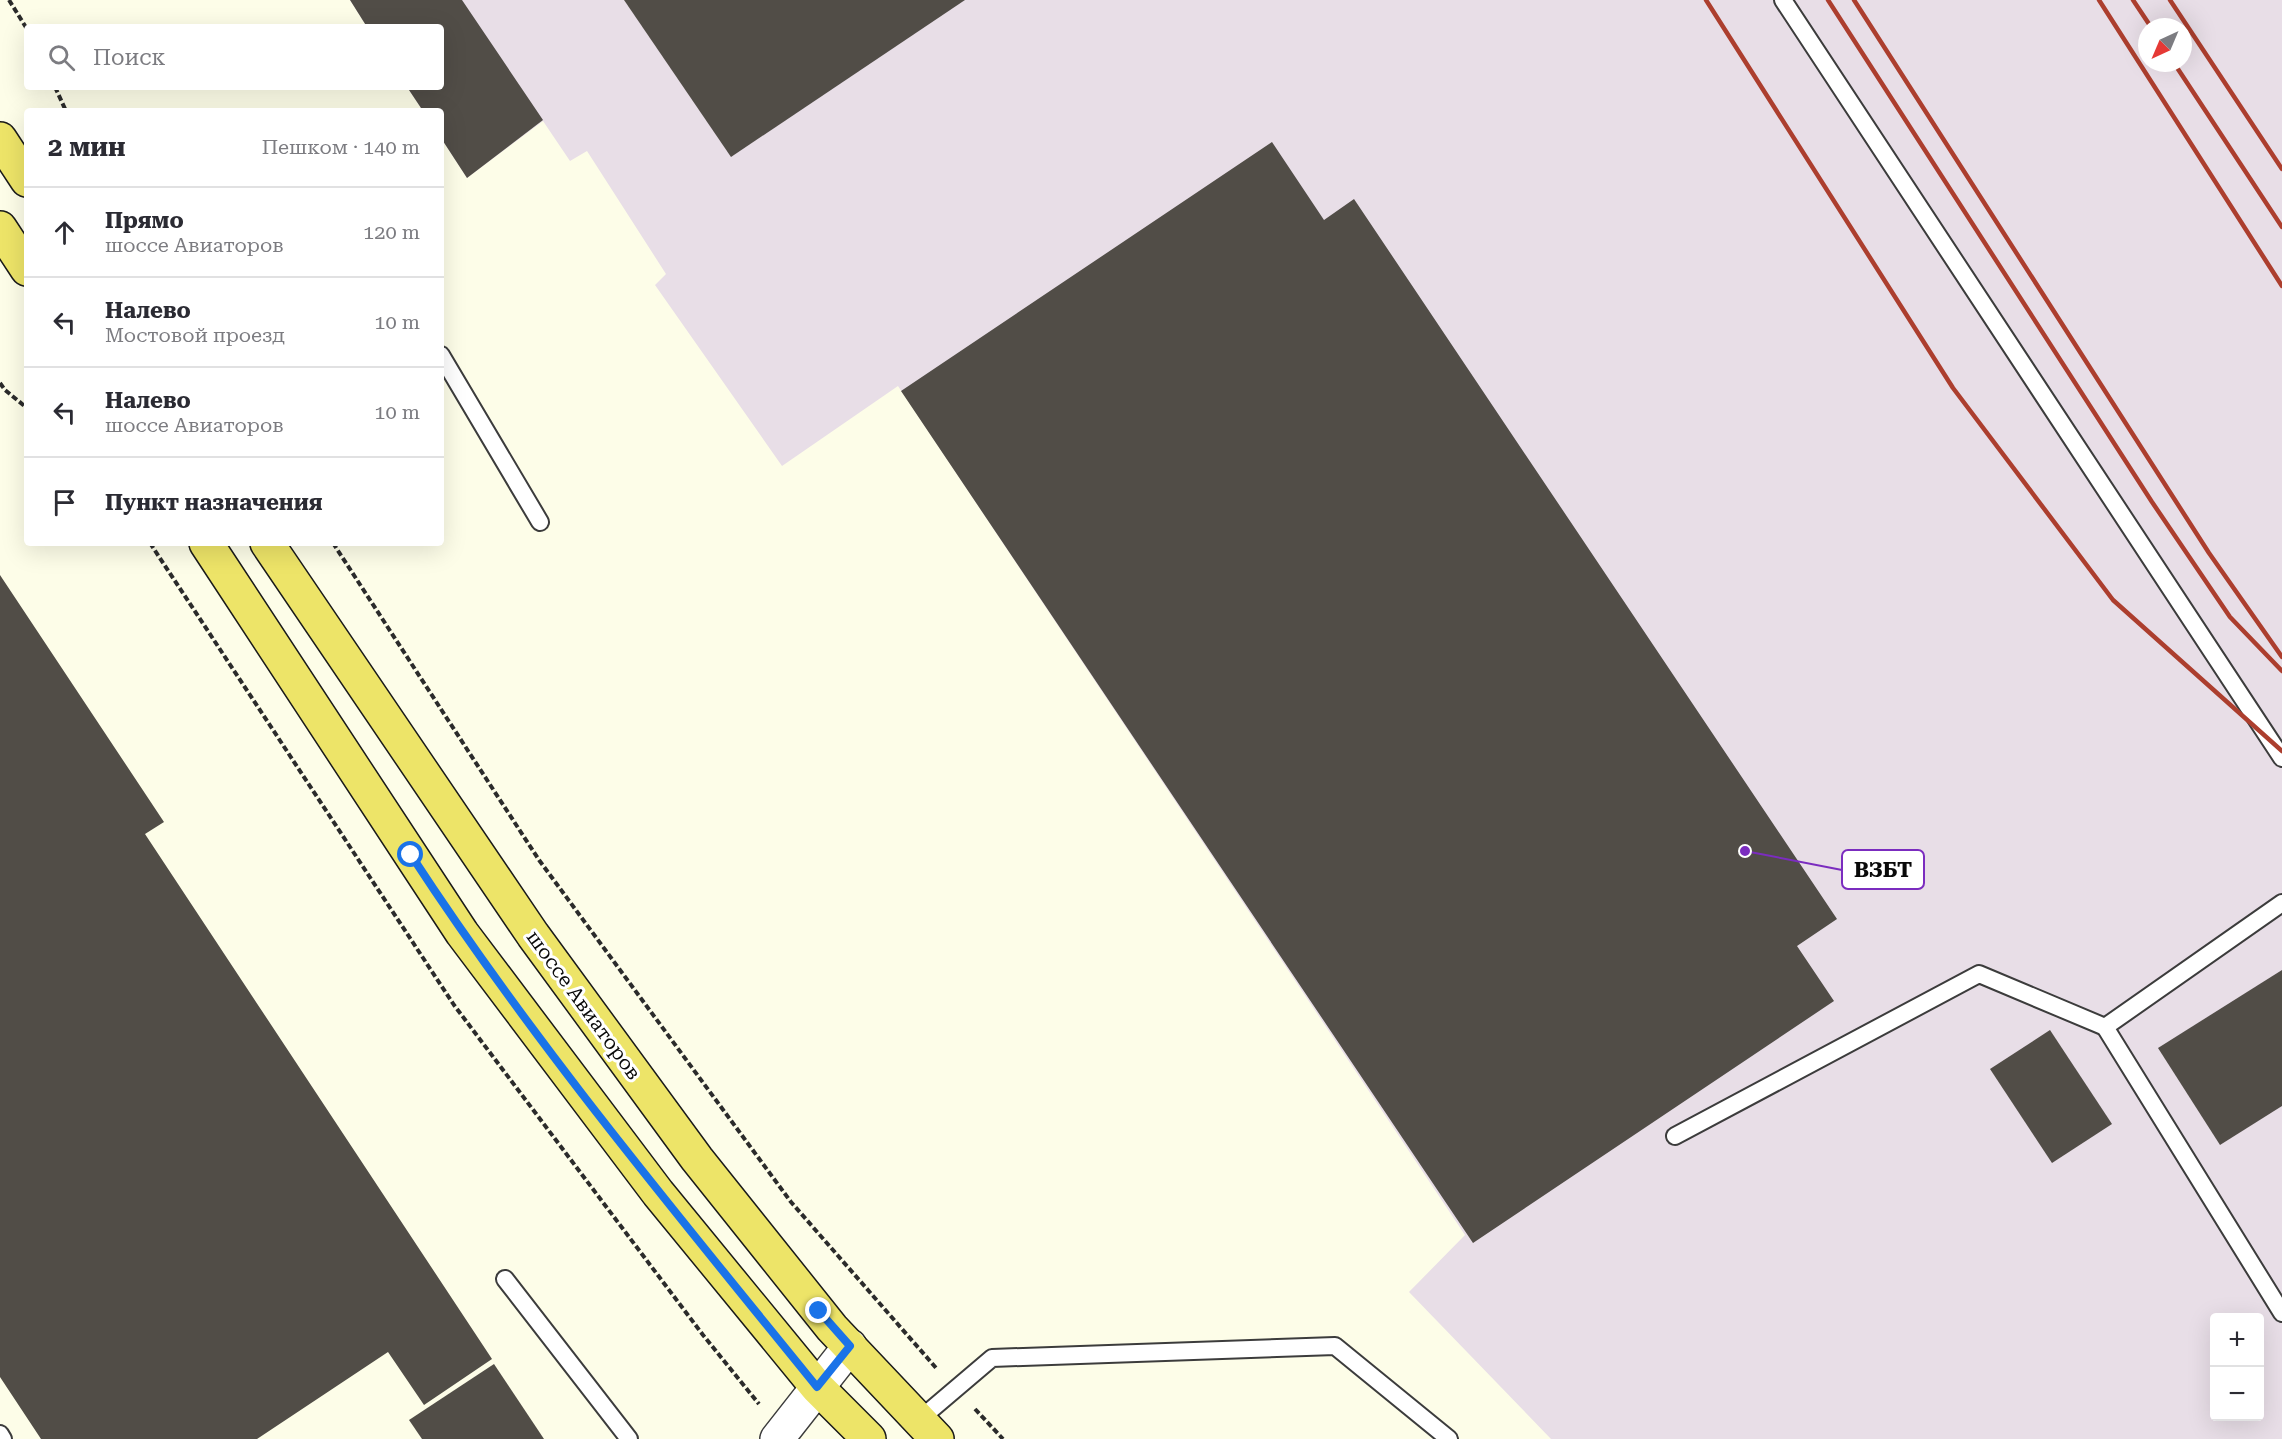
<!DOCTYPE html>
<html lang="ru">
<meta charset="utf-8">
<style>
body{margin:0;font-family:"Roboto Serif",serif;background:#f2f2f3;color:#2b2b33}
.controls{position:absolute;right:18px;bottom:18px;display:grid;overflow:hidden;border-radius:6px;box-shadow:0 6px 24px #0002}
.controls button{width:54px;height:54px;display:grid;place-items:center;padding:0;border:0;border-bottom:2px solid #e1e1e2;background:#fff;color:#2b2b33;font:30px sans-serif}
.compass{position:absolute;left:2138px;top:18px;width:54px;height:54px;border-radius:50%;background:#fff;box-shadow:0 6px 24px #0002;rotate:224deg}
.stop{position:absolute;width:18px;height:18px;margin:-14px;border:4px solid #1a73e8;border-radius:50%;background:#fff}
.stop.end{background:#1a73e8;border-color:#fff;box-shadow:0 2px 6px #0008}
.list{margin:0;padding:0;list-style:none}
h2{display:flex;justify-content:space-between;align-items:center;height:78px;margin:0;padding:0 24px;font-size:26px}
h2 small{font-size:20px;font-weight:400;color:#7c7c81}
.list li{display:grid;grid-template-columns:39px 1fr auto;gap:18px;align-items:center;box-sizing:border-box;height:90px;padding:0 24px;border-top:2px solid #e1e1e2}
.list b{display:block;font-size:22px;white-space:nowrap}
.list p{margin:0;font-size:20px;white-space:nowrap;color:#7c7c81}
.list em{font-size:20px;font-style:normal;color:#7c7c81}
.icon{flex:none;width:33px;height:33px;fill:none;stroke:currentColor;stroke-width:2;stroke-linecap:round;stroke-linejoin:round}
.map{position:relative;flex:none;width:2282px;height:1439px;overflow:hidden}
.search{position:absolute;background:#fff;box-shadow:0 6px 24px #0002;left:24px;top:24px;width:420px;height:66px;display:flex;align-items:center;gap:15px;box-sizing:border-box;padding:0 21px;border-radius:6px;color:#7c7c81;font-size:22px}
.panel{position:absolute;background:#fff;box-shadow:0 6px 24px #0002;left:24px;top:108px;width:420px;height:438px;border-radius:6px}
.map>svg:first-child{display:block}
.industrial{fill:#e8dee7;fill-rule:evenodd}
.building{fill:#514d47}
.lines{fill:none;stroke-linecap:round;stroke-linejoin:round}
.service-casing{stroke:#3c3c3c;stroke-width:20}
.minor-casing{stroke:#3c3c3c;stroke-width:36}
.primary-casing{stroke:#1a1a1a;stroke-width:36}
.path{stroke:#2b2b2b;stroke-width:4;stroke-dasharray:6 3;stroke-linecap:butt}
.service{stroke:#fff;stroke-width:16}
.minor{stroke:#fff;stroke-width:33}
.primary{stroke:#ede468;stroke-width:33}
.rail{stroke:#ac3e2e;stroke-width:4.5}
.route{stroke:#1a73e8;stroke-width:8}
.labels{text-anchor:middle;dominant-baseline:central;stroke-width:6;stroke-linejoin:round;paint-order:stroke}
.street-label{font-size:20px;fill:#090909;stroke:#fff}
.leader{fill:none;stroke:#7b2cbf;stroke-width:2}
.callout-dot{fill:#7b2cbf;stroke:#fff;stroke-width:2}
.callout{fill:#fff;stroke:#7b2cbf;stroke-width:2}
.callout-label{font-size:21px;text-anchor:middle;font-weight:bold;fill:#090909}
</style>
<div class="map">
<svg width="2282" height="1439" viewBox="0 0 2282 1439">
<rect width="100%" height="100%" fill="#fdfde8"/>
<path class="industrial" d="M350 0H2282V1439H1551L1409 1292 1465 1235 898 386 782 466 655 285 666 274 587 151 570 161 543 121 467 178 441 138V111H423L407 87H441V27H367ZM2147 27H2183V63H2147ZM2214 1318H2260V1416H2214Z"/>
<g class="building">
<polygon points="350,0 462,0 543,120 467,178 441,138 441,111 423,111 407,87 441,87 441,27 367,27"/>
<polygon points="624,0 965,0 731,157"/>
<polygon points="1272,142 1324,220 1354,199 1837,919 1797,946 1834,1001 1473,1243 901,391"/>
<polygon points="0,575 164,822 145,834 492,1359 424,1405 388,1352 257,1439 41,1439 0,1377"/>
<polygon points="2282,970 2282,1106 2220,1145 2158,1048"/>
<polygon points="2050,1030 2112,1124 2052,1163 1990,1069"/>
<polygon points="494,1364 544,1439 422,1439 409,1420"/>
</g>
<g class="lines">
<defs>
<g id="service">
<polyline points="1783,0 2282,758"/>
<polyline points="441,355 540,522"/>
<polyline points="2282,903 2105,1027 2282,1313"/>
<polyline points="1675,1136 1979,974 2105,1027"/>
<polyline points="505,1279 629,1439"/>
<polyline points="919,1420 992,1358 1335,1346 1449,1439"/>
<polyline points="0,1434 3,1439"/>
</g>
<polyline id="minor" points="777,1439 850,1346"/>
<g id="primary">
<polyline points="0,139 27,180"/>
<polyline points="0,228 27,269"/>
<polyline points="206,543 462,933 658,1193 817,1387 869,1439"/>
<polyline points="267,543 533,935 697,1159 832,1328 937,1439"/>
</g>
</defs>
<use href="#service" class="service-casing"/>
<use href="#minor" class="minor-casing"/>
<use href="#primary" class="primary-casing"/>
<g class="path">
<polyline points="9,0 27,29"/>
<polyline points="55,87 66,111"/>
<polyline points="0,383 5,390 27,408"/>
<polyline points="150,543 454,1005 703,1335 759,1404"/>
<polyline points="333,543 539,860 791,1202 937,1369"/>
<polyline points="975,1409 1003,1439"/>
</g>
<use href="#service" class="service"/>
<use href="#minor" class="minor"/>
<use href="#primary" class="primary"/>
<g class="rail">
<polyline points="1706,0 1953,388 2113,600 2282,751"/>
<polyline points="1828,0 2152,502 2230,617 2282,671"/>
<polyline points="1854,0 2209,553 2282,657"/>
<polyline points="2099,0 2282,286"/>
<polyline points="2133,0 2151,27"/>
<polyline points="2170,0 2282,169"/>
<polyline points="2174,63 2282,227"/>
</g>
</g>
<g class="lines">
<path class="route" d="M411 855C533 1042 677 1214 817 1387L850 1346 819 1311"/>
</g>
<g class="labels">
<g class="street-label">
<text transform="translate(584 1005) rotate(54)">шоссе Авиаторов</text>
</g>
</g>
<path class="leader" d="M1745 851L1842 870"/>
<circle class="callout-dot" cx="1745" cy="851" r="6"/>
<rect class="callout" x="1842" y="850" width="82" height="39" rx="6"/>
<g class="callout-label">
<text x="1883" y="877">ВЗБТ</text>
</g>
</svg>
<div class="controls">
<button>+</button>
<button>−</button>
</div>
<svg class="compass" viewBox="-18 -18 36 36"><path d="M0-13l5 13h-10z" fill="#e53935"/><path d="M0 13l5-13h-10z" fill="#7c7c81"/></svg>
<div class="stop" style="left:411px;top:855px"></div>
<div class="stop end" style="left:819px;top:1311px"></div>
<div class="search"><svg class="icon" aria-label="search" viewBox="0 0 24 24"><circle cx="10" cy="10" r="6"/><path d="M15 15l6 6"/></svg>Поиск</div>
<section class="panel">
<h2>2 мин<small>Пешком · 140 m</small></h2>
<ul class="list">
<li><svg class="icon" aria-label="ahead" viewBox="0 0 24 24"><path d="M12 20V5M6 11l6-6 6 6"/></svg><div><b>Прямо</b><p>шоссе Авиаторов</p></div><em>120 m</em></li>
<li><svg class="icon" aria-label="left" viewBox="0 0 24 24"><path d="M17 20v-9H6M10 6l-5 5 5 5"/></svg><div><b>Налево</b><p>Мостовой проезд</p></div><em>10 m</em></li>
<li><svg class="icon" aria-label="left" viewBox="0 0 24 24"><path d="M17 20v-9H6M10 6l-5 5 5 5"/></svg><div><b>Налево</b><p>шоссе Авиаторов</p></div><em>10 m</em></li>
<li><svg class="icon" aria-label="arrive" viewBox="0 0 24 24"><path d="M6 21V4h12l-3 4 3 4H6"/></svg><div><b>Пункт назначения</b></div></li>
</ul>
</section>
</div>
